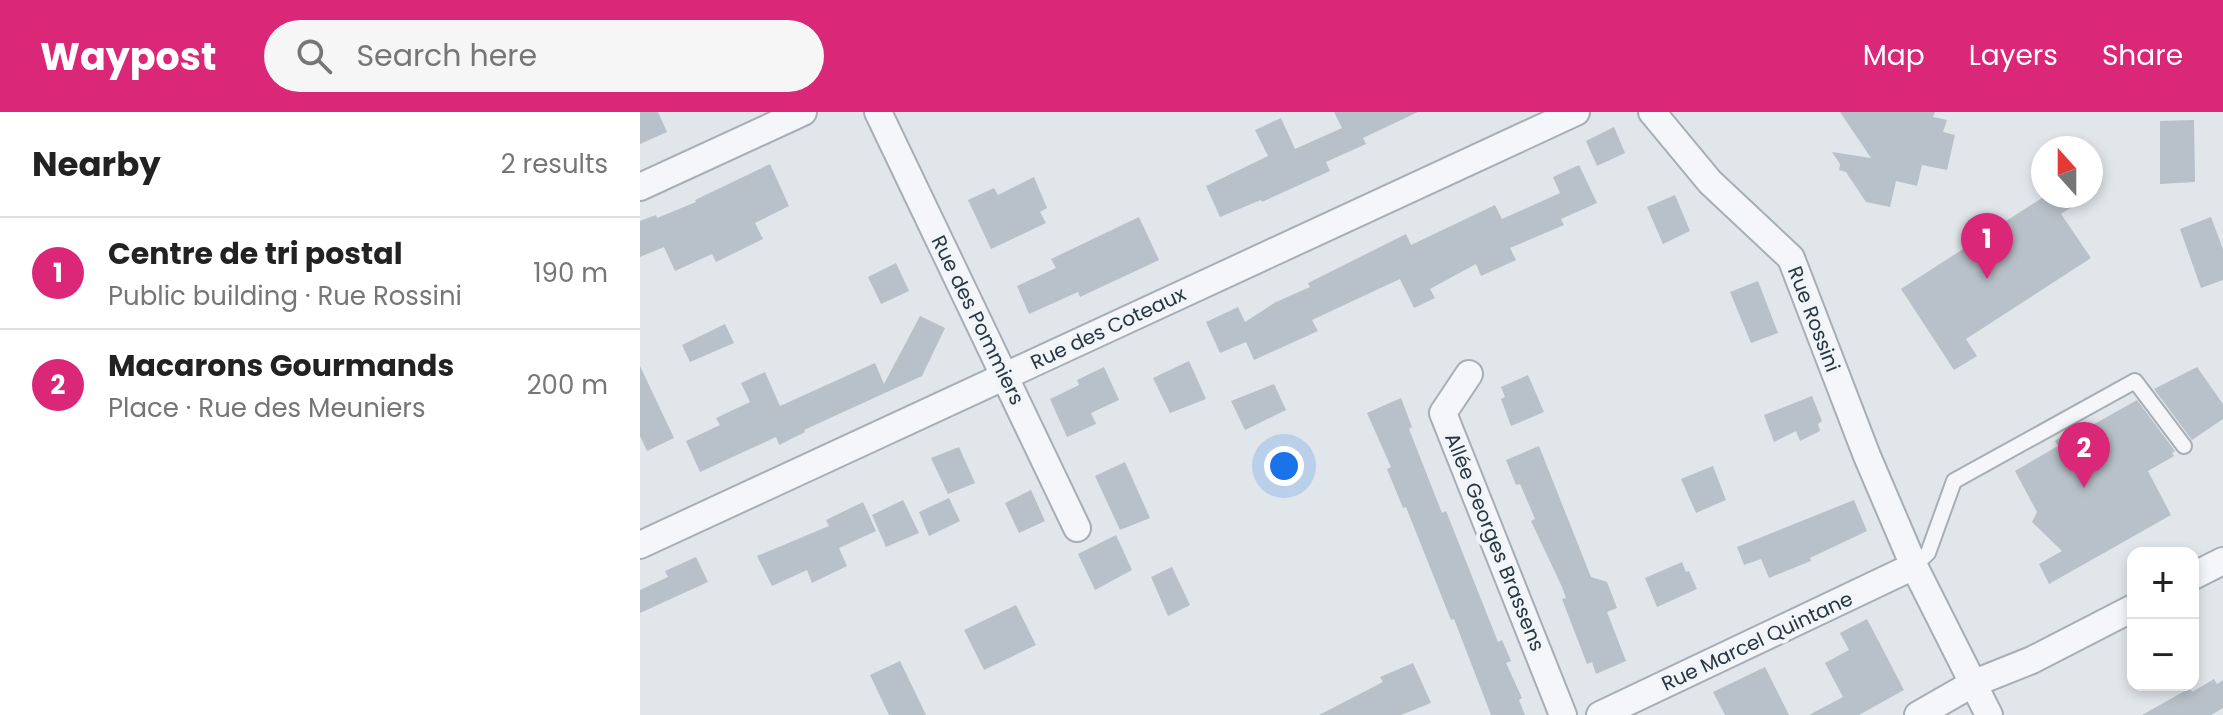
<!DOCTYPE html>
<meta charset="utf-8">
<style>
body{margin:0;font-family:Poppins,sans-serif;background:#f6f6f6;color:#222}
.controls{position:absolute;right:24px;bottom:24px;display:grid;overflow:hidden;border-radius:16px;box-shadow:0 4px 12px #0003}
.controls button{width:72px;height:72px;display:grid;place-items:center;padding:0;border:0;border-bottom:2px solid #e0e0e0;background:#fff;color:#222;font:40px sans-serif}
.compass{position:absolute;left:1391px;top:24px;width:72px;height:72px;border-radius:50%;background:#fff;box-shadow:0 4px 12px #0003;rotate:339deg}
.you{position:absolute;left:644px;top:354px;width:28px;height:28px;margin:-20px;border:6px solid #fff;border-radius:50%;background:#1a73e8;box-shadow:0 0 0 12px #1a73e833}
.badge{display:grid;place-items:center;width:52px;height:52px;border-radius:50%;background:#db2777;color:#fff;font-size:26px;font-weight:700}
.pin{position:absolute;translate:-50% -66px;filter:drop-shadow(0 2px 4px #0008)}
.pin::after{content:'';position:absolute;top:42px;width:28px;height:24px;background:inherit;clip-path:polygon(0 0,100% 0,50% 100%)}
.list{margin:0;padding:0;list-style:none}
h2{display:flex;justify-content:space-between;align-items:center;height:104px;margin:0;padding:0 32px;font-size:34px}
h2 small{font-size:26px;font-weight:400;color:#767676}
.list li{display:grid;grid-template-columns:52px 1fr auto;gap:24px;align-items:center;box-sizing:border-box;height:112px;padding:0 32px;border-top:2px solid #e0e0e0}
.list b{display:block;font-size:30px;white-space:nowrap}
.list p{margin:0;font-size:26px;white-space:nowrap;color:#767676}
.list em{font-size:26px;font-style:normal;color:#767676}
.icon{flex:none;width:44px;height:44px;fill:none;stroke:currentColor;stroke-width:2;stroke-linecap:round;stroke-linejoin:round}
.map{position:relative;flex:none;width:1583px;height:603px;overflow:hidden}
header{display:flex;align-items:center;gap:48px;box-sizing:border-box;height:112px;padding:0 40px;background:#db2777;color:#fff}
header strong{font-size:38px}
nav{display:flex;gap:44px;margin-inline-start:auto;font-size:28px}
.search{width:560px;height:72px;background:#f6f6f6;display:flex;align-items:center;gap:20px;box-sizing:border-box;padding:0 28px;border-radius:44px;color:#767676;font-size:30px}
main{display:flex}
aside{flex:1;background:#fff}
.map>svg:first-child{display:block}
.building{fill:#b8c0c9}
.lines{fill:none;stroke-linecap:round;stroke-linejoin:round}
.service-casing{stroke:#a6aeb6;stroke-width:18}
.minor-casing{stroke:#a6aeb6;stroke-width:30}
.service{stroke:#f4f6f9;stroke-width:14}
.minor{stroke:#f4f6f9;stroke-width:26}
.labels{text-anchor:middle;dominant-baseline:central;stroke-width:8;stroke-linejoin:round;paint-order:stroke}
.street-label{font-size:20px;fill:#283644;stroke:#f1f5f8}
</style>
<header>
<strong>Waypost</strong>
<div class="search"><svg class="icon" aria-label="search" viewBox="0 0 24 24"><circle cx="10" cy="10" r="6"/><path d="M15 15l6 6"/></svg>Search here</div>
<nav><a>Map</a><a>Layers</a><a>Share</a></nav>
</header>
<main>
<aside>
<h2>Nearby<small>2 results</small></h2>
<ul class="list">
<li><span class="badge">1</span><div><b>Centre de tri postal</b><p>Public building · Rue Rossini</p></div><em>190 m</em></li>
<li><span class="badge">2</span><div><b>Macarons Gourmands</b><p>Place · Rue des Meuniers</p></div><em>200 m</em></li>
</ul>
</aside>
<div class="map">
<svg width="1583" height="603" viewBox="0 0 1583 603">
<rect width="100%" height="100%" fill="#e1e6eb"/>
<g class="building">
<polygon points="0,0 18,0 27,20 0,32"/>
<polygon points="694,0 778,0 723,26 726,32 686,50 690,59 622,90 621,88 580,105 566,74 628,44 615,18 641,6 655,37 702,16"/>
<polygon points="1200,0 1295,0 1293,5 1307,8 1303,20 1315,23 1307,58 1282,53 1277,74 1256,69 1250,95 1226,90 1206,60 1199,58 1200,52 1192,40 1231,46"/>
<polygon points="1554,8 1555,70 1520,72 1520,9"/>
<polygon points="974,15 985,41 957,54 946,29"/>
<polygon points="130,52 149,94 115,111 123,127 76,150 72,142 35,159 24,135 0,145 0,109 16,103 17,106 56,90 55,88"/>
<polygon points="939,53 957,91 921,107 924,113 870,136 876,148 841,164 836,152 790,177 795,186 774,196 760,167 672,208 678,219 614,248 606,230 580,241 566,210 598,195 605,210 636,190 670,175 668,171 766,122 771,133 855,93 862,107 920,81 913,65"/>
<polygon points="394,65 407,96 400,100 406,111 351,137 328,88 354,76 358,83"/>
<polygon points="1035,83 1050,119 1023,132 1007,95"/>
<polygon points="1405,84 1449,84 1421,102 1451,146 1326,227 1337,244 1314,258 1261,177"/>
<polygon points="499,105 519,148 440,185 438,180 389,202 377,174 416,156 411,147"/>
<polygon points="1571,105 1583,137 1583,168 1561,176 1540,117"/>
<polygon points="256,151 269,179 241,192 228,165"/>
<polygon points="1118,169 1138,221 1111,231 1090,180"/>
<polygon points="280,204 305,216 282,264 164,318 165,320 139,333 136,325 60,360 46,329 80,313 76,306 110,290 101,271 125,260 140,294 235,251 244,272"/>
<polygon points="85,212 94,231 50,250 42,233"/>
<polygon points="549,249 566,287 530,301 513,266"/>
<polygon points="0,254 34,326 7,339 0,324"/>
<polygon points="464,255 479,288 451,301 456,312 427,325 410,287 439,273 437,268"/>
<polygon points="1557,255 1583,292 1583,307 1552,328 1514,277"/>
<polygon points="888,263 904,300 871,314 861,287 865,285 861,275"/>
<polygon points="634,272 646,298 605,318 591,289"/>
<polygon points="1172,284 1182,309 1178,312 1180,319 1160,329 1156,319 1134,330 1124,303"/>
<polygon points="761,286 772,315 769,317 802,401 806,399 858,530 862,528 871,549 866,551 882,586 879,588 885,603 851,603 814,507 811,508 766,395 763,396 747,357 751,355 727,301"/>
<polygon points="1497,288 1535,339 1532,341 1534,344 1508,359 1531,403 1409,472 1399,452 1422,439 1392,410 1397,400 1375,359 1418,334 1415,329 1445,309 1449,315"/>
<polygon points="899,334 951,465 967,470 977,496 967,500 986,549 956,562 952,550 947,552 922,487 926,486 922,475 891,409 895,407 880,372 876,373 866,348"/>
<polygon points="319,335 335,371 308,382 291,346"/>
<polygon points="485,350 510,406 480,418 455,364"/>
<polygon points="1073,354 1086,388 1056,401 1041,367"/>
<polygon points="391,378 405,409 379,421 365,391"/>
<polygon points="309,386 320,409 289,424 279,400"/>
<polygon points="263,388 279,421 246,435 232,403"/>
<polygon points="1214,388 1227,419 1170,446 1171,449 1129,466 1121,447 1104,453 1097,435"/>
<polygon points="223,390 236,419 199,436 207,454 172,471 167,458 132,474 117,444 189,414 186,408"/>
<polygon points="476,423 492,458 455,478 438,442"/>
<polygon points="56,445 68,470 0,501 0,478 28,465 25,459"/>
<polygon points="1042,450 1046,460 1049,459 1057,477 1017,495 1005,466"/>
<polygon points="532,455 550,493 528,504 511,465"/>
<polygon points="376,493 396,533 344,558 324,518"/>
<polygon points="1227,507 1264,578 1219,603 1169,603 1203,585 1185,551 1209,538 1200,521"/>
<polygon points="260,549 286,603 249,603 230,563"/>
<polygon points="773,551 791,591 761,603 679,603 743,570 740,565"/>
<polygon points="1125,555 1149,603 1085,603 1073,580"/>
<polygon points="1574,567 1577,572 1583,568 1583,596 1571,603 1502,603 1550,576 1552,580"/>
</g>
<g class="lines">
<defs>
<polyline id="service" points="1274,454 1288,441 1314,369 1495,269 1544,334"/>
<g id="minor">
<polyline points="238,0 437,416"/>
<polyline points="1012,0 1070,70 1151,146 1227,344 1274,454 1349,603"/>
<polyline points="0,75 163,0"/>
<polyline points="829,262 803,301 923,603"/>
<polyline points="0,433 936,0"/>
<polyline points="1553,464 1583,449"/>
<polyline points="960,603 1274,454"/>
<polyline points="1278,603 1332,572 1392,548 1493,496"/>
</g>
</defs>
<use href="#service" class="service-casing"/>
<use href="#minor" class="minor-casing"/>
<use href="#service" class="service"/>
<use href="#minor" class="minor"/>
</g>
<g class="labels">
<g class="street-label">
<text transform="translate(1174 207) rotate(69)">Rue Rossini</text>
<text transform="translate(338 208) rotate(64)">Rue des Pommiers</text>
<text transform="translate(468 216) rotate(-25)">Rue des Coteaux</text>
<text transform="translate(855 430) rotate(68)">Allée Georges Brassens</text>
<text transform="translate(1117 529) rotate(-25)">Rue Marcel Quintane</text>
</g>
</g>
</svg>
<div class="controls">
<button>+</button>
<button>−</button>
</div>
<svg class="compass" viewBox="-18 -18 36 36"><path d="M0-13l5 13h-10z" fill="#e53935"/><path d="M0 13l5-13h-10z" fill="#767676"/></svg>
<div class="you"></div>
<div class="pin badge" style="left:1347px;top:167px">1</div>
<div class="pin badge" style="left:1444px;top:376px">2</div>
</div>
</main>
